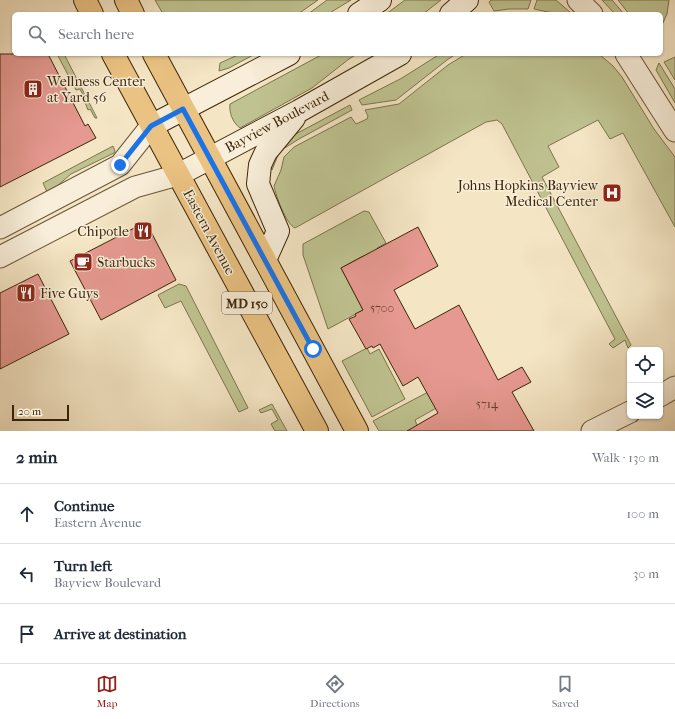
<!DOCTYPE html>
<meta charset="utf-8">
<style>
body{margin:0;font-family:"IM FELL French Canon",serif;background:#f6f6f7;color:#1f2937}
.controls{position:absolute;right:12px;bottom:12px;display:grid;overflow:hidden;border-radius:6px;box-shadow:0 1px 3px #0004}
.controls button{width:36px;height:36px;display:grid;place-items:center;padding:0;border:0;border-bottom:1px solid #e0e1e3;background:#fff;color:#1f2937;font:20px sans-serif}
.scale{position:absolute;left:12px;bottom:10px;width:57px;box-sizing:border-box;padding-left:4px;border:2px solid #3d2608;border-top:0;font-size:11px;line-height:14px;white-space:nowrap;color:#3d2608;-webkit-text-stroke:3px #f8eed9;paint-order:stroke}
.stop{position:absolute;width:12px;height:12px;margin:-9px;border:3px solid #1a73e8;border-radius:50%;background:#fff}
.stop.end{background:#1a73e8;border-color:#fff;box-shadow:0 1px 4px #0008}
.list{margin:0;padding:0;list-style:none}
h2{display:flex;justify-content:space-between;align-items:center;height:52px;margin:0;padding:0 16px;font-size:17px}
h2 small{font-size:13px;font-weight:400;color:#747a83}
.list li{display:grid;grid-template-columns:26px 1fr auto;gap:12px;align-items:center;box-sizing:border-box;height:60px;padding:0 16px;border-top:1px solid #e0e1e3}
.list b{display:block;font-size:15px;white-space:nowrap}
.list p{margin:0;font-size:13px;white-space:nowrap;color:#747a83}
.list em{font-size:13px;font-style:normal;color:#747a83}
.icon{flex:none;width:22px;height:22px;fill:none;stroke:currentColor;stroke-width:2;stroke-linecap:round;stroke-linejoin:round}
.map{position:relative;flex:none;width:675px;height:431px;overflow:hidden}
.search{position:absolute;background:#fff;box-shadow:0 1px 3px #0004;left:12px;right:12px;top:12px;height:44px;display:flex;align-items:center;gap:10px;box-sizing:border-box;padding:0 14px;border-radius:6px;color:#747a83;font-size:15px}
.sheet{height:232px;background:#fff}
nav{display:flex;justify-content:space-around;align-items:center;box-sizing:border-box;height:56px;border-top:1px solid #e0e1e3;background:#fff;font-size:11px;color:#747a83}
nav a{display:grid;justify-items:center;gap:2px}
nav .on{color:#8f2418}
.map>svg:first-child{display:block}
.green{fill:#bfc391;stroke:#7e744c}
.building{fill:#e69991;stroke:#3d2608}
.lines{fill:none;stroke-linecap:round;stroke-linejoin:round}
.street-casing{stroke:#6b5637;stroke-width:23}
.secondary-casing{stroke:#3d2608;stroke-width:24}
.primary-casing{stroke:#3d2608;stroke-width:24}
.street{stroke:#f8eed9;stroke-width:21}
.secondary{stroke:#f8eed9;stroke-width:22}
.primary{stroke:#eac282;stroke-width:22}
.route{stroke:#1a73e8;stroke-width:5}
.labels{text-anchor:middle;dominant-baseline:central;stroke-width:3;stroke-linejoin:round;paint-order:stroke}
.number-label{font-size:12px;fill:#67432a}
.shield{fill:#f8eed9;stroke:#756247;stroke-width:1}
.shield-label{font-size:13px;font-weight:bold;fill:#3d2608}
.poi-label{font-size:14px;fill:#3d2608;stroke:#f8eed9;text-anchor:start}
.street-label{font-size:14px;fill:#3d2608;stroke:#f8eed9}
</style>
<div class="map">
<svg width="675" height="431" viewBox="0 0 675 431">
<rect width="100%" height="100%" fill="#f4e5c4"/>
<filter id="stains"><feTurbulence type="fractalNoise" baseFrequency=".005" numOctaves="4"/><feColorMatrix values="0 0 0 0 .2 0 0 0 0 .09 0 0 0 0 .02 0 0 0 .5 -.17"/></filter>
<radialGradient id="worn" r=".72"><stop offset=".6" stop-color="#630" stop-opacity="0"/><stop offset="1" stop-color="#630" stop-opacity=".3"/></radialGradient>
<g class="green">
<polygon points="155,0 318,0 298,14 163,14"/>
<polygon points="327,0 351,0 328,14 308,14"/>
<polygon points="405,0 441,0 423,14 386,14"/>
<polygon points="491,0 531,0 528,9 509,9 494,11 489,2"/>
<polygon points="537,0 556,0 572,14 558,14 534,9"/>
<polygon points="602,0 612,0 624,14 615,14"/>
<polygon points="618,0 669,0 667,14 661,27 661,14 629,14"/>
<polygon points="57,54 64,54 97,118 95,118 90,109 88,110 84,100 85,99 80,89 76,90"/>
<polygon points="240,54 255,54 229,68 219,71 220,63"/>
<path d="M323 54H357L349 59 312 88 240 128C232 122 229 112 230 104Z"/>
<polygon points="440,54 456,54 447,60 396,100 362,105 359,100 402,78"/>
<path d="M466 54H496L498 55 508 54H599L613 66 622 77 654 129 675 157V227L623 133 610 139 598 120 548 146 559 167 542 177 630 343 631 345 628 348 625 340 613 348 609 344 615 339 502 124 497 120 486 122 295 228C286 224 276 196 274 186L281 170 284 157 294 147 351 117 356 124 367 119 368 116 365 110 399 104 448 65Z"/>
<polygon points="675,57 675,80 664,62"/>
<polygon points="659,63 675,89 675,103 656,70"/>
<polygon points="350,105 352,110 299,139 283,149 278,155 272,170 269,165 292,136"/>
<polygon points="113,146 115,151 114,153 71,174 48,194 43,183"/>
<polygon points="364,211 369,212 370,214 386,243 377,248 378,250 361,257 341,268 363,310 328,329 303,255 303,244"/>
<polygon points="179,284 186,286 248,408 239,412 181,301 165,308 158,295"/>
<polygon points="367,348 370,354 379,349 405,399 372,417 342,361"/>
<polygon points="468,371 488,379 415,420 418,428 412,431 379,431 373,421"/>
<polygon points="272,404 287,431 275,431 271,424 278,420 272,409 261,413 259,410"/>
</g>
<g class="building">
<polygon points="0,54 48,54 85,126 88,124 96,138 0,187"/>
<polygon points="146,222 176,280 101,320 70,261"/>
<polygon points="418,227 438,266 394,290 415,329 459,305 498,380 522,367 531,382 512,392 534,431 407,431 438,413 418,377 403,386 380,344 373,348 372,346 366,349 349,319 356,316 355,314 363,310 341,268"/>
<polygon points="38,274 69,334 0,369 0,293"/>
</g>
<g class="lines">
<defs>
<g id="street">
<polyline points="578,0 592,14"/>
<polyline points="626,54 675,131"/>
<polyline points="0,228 120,165 151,126"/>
<polyline points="0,257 135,187 178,175"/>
<polyline points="660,396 675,387"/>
<polyline points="592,431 630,412"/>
</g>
<g id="secondary">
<polyline points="359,14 380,0"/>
<polyline points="451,14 467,0"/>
<polyline points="151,126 289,54"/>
<polyline points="178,175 299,111 400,54"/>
<polyline points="265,260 278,231 258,184 260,165 266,152 294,118"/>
</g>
<g id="primary">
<polyline points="85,0 92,14"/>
<polyline points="126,0 133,14"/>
<polyline points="113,54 317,431"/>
<polyline points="154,54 357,431"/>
</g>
</defs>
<use href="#street" class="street-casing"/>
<use href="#secondary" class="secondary-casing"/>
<use href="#primary" class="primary-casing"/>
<use href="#street" class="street"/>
<use href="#secondary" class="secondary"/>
<use href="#primary" class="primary"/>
</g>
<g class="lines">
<polyline class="route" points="120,165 151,126 183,109 313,349"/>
</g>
<defs>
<symbol id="building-square" viewBox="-11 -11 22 22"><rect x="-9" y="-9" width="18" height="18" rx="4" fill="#8f2418" stroke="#f8eed9"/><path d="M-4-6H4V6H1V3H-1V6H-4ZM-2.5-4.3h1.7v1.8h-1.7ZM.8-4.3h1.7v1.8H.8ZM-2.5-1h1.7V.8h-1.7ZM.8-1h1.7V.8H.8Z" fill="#fff"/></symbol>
<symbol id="hospital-square" viewBox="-11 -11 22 22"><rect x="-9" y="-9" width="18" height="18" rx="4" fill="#8f2418" stroke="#f8eed9"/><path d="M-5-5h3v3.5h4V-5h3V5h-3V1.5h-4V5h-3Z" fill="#fff"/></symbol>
<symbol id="restaurant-square" viewBox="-11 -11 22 22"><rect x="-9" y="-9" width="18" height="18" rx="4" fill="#8f2418" stroke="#f8eed9"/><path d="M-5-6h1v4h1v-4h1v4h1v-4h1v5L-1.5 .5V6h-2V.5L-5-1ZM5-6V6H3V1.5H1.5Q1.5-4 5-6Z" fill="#fff"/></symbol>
<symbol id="cafe-square" viewBox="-11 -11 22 22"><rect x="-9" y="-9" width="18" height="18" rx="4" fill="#8f2418" stroke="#f8eed9"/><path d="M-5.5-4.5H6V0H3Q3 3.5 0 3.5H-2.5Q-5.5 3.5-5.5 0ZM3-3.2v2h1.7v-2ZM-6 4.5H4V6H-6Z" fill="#fff"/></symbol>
</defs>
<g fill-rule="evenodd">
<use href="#building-square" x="22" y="78" width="22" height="22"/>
<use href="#hospital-square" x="601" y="182" width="22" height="22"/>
<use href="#restaurant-square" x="132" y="220" width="22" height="22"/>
<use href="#cafe-square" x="72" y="251" width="22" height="22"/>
<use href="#restaurant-square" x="15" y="282" width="22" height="22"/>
</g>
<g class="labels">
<g class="number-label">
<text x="382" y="308">5700</text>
<text x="487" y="404">5714</text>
</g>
<rect class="shield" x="222" y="292" width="50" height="22" rx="3"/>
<g class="shield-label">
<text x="247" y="303">MD 150</text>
</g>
<g class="poi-label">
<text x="47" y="81">Wellness Center<tspan x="47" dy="16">at Yard 56</tspan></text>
<text x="598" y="185" text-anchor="end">Johns Hopkins Bayview<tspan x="598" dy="16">Medical Center</tspan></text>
<text x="129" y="231" text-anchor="end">Chipotle</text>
<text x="97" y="262">Starbucks</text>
<text x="40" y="293">Five Guys</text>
</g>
<g class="street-label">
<text transform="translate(277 122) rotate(-28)">Bayview Boulevard</text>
<text transform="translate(209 232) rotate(62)">Eastern Avenue</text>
</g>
</g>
<rect width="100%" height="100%" filter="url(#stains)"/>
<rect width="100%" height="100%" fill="url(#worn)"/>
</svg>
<div class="controls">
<button><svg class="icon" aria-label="locate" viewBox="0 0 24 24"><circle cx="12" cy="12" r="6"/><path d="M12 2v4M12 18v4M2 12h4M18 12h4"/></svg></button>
<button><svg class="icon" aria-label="layers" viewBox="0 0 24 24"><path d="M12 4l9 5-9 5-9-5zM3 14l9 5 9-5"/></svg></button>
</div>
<div class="scale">20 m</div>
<div class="stop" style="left:313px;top:349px"></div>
<div class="stop end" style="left:120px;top:165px"></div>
<div class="search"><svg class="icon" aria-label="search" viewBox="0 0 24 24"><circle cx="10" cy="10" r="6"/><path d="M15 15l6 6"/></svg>Search here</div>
</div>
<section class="sheet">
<h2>2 min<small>Walk · 130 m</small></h2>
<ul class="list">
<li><svg class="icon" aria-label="ahead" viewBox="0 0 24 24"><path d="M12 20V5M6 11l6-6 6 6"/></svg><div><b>Continue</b><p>Eastern Avenue</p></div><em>100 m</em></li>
<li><svg class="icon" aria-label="left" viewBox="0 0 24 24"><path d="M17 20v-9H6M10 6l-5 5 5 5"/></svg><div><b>Turn left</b><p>Bayview Boulevard</p></div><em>30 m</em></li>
<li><svg class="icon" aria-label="arrive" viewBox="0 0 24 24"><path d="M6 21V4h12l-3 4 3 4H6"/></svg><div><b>Arrive at destination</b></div></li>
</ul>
</section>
<nav>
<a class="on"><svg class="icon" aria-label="map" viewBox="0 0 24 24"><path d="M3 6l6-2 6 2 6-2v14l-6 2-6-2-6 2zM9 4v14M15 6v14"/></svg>Map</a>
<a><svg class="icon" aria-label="directions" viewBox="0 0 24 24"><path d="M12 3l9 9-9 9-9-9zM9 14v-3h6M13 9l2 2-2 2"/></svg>Directions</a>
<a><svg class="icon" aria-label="saved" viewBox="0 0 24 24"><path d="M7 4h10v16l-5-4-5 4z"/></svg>Saved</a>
</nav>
